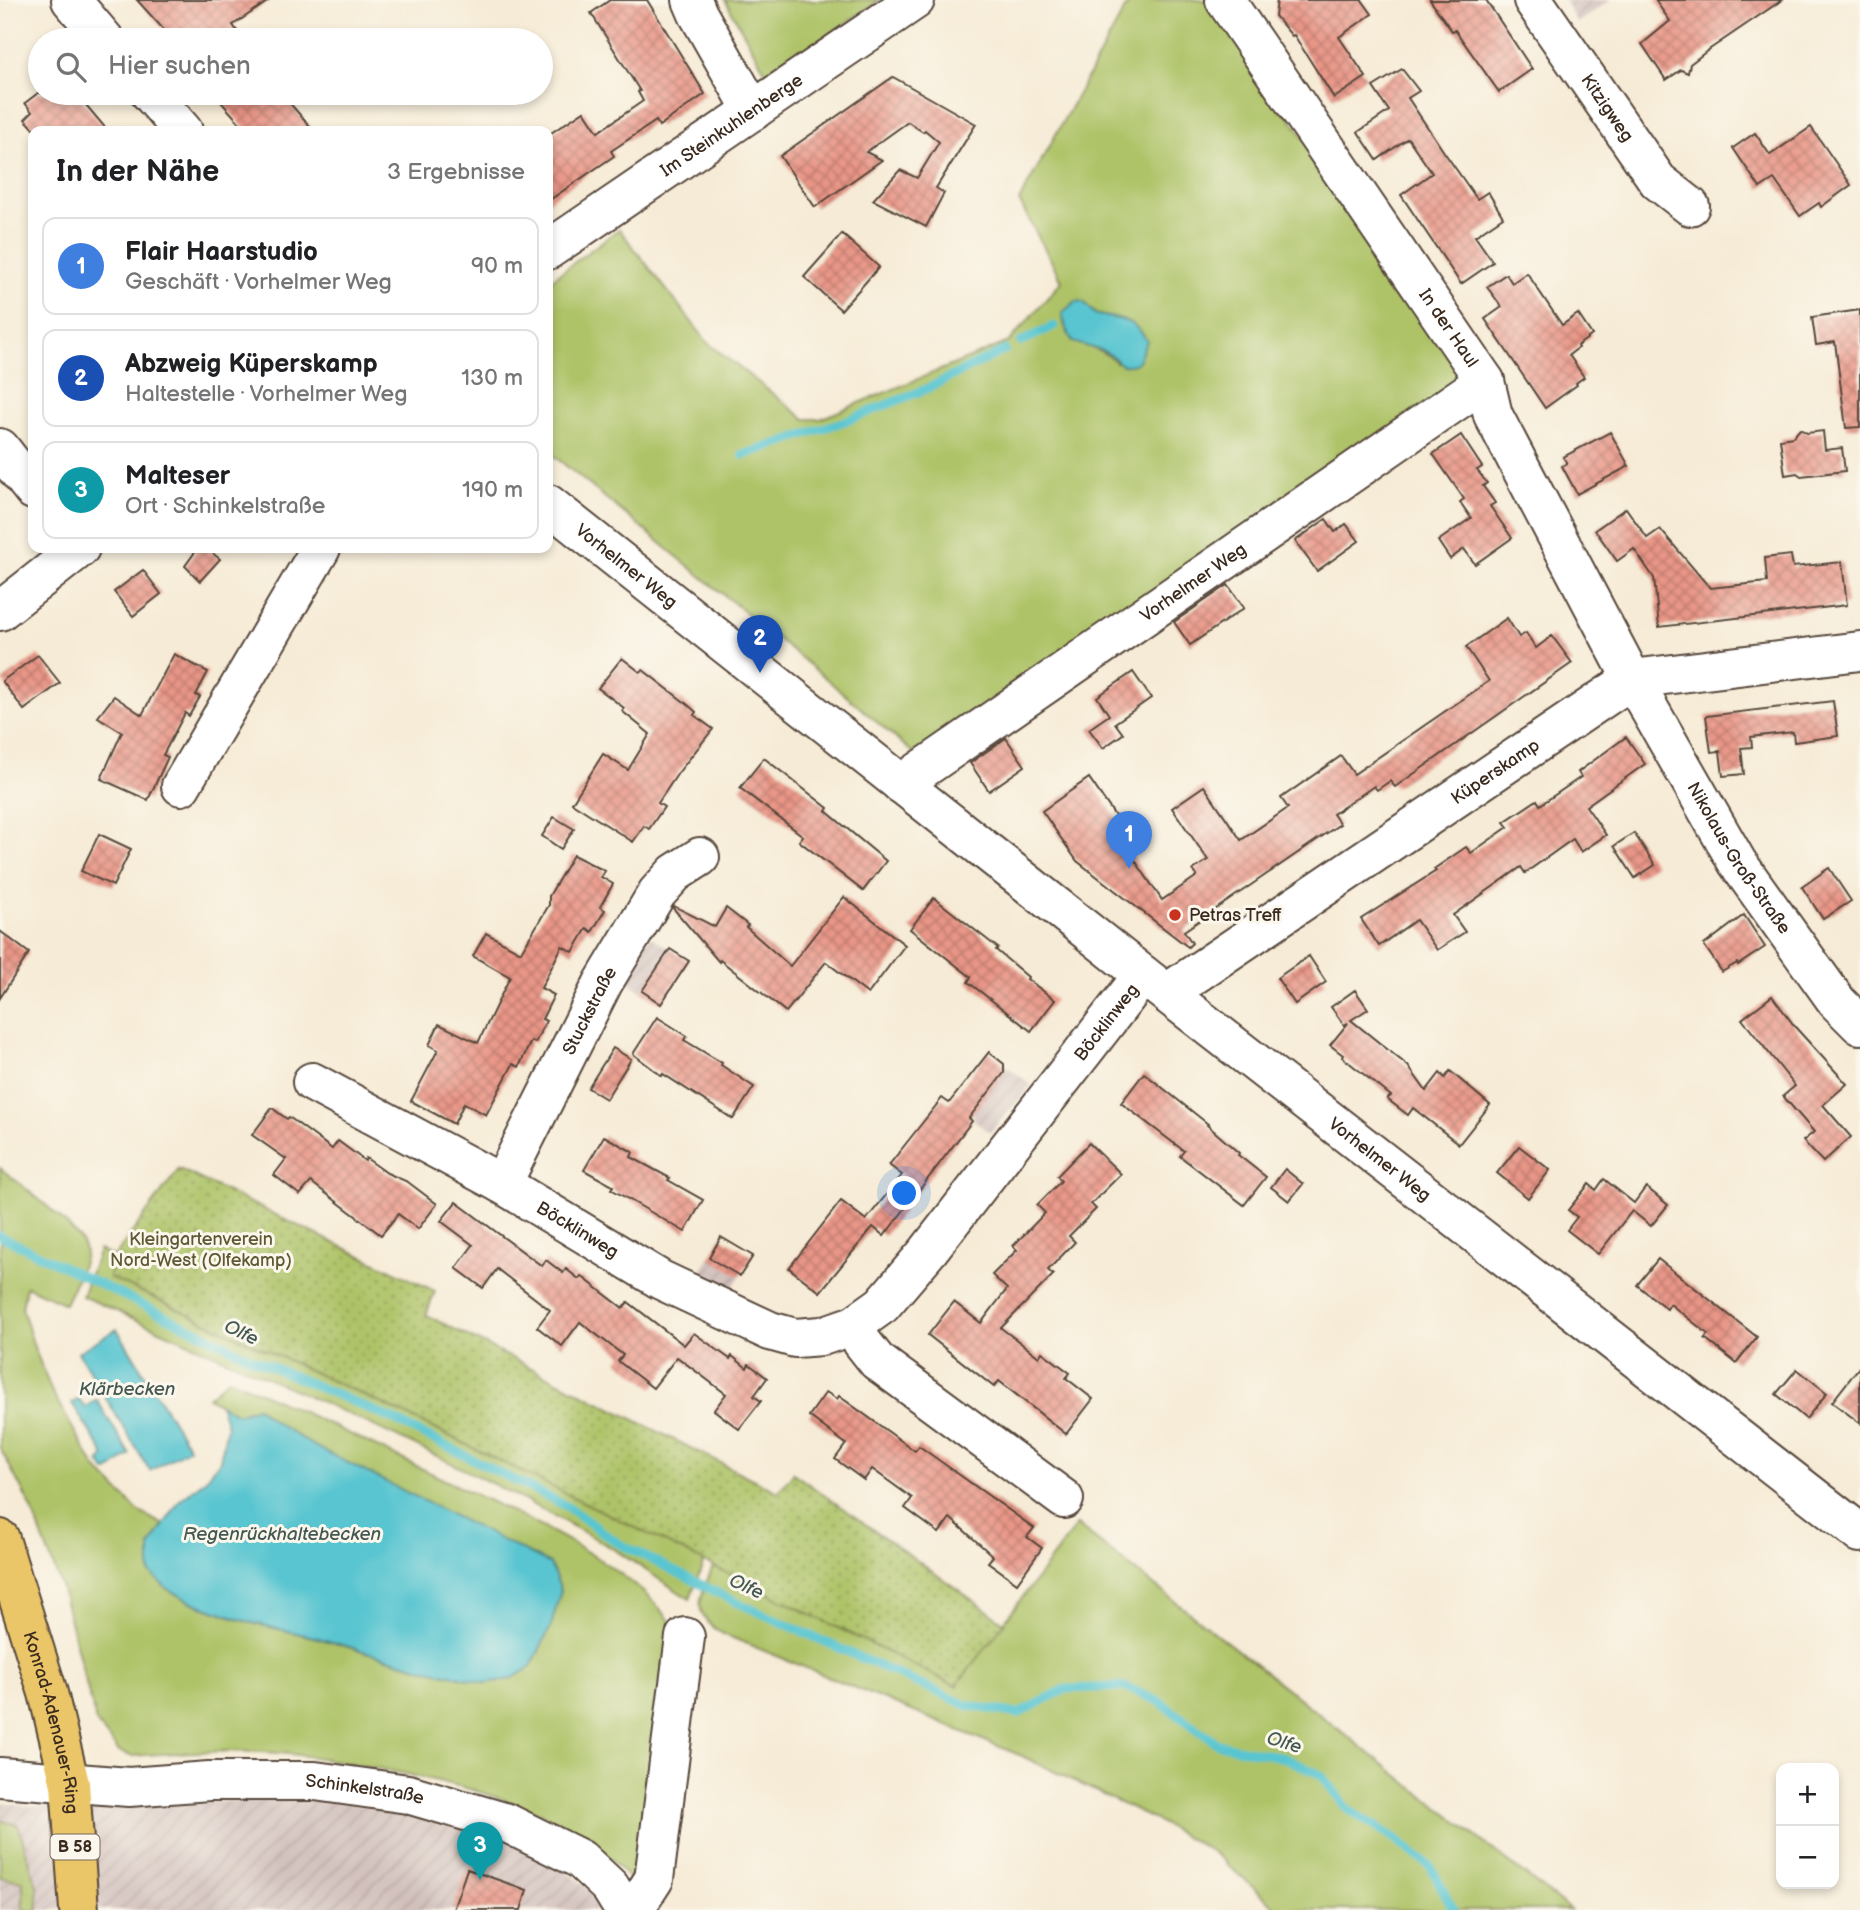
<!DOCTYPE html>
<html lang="de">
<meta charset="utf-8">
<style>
body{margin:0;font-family:"Balsamiq Sans",sans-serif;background:#f6f6f6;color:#202124}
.controls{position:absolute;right:21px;bottom:21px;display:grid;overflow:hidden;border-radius:14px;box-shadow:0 4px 10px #0003}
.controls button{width:63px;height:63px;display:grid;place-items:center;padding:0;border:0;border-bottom:2px solid #e0e0e0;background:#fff;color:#202124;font:35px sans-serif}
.you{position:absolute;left:905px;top:1194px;width:24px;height:24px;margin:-18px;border:5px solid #fff;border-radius:50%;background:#1a73e8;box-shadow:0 0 0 10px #1a73e833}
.badge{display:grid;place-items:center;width:46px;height:46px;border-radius:50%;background:#2563eb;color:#fff;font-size:23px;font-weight:700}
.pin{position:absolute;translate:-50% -58px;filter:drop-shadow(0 2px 4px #0008)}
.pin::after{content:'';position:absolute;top:37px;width:24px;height:21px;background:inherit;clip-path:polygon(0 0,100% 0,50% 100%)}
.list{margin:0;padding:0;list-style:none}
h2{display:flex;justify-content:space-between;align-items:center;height:91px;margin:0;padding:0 28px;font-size:30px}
h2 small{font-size:23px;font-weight:400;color:#757577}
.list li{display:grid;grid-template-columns:46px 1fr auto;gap:21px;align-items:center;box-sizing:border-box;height:98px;margin:0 14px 14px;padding:0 14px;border:2px solid #e0e0e0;border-radius:14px}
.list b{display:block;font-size:26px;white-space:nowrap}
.list p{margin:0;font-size:23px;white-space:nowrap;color:#757577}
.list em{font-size:23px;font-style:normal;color:#757577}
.icon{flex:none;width:38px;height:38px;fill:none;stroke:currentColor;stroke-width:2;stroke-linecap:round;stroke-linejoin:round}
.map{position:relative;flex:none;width:1860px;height:1910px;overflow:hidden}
.search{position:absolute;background:#fff;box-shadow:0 4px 10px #0003;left:28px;top:28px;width:525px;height:77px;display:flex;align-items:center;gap:18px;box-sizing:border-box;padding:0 24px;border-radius:38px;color:#757577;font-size:26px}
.panel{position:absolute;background:#fff;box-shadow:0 4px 10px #0003;left:28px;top:126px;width:525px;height:427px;border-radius:14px}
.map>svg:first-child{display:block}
.industrial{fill:url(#industrial-furrows)}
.green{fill:#aec368;stroke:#747643;stroke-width:2;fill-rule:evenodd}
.garden{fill:url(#garden-dots);stroke:#747643;stroke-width:2}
.water{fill:#59c5d0;stroke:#4a7877;stroke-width:2}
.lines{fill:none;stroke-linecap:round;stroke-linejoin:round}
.stream{stroke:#59c5d0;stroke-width:9}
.building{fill:url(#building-cross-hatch)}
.minor-casing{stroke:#57473a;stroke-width:42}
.major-casing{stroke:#57473a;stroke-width:42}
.minor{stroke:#fff;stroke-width:38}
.major{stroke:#eac669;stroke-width:38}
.poi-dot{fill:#c8321e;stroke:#fbf7ec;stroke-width:2.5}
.labels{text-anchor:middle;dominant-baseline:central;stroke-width:6;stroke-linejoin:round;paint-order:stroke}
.shield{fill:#fbf7ec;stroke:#75685c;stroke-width:2}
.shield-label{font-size:16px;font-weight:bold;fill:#3b2a1e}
.street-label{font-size:18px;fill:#3b2a1e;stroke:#fbf7ec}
.poi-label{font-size:18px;fill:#3b2a1e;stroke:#fbf7ec;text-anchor:start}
.park-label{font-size:18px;fill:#5e5834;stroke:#fbf7ec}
.water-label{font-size:19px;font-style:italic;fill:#445853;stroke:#fbf7ec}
</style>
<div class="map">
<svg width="1860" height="1910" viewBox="0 0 1860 1910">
<defs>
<pattern id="industrial-furrows" width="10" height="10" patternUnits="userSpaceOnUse" patternTransform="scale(1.75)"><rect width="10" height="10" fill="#d1c0bc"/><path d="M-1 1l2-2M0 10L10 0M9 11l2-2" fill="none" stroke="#b4a5a1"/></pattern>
<pattern id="garden-dots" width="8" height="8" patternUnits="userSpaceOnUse" patternTransform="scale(1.75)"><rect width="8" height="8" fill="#aec368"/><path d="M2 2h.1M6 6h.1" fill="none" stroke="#8f9f55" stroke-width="1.8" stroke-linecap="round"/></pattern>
<pattern id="building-cross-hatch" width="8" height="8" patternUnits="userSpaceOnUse" patternTransform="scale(1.75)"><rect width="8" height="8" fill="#e99687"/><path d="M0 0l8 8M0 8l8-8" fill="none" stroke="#be7b6e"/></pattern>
</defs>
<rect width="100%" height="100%" fill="#fbf7ec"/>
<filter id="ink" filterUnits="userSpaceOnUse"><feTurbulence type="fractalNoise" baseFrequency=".0143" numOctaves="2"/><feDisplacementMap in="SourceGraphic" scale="14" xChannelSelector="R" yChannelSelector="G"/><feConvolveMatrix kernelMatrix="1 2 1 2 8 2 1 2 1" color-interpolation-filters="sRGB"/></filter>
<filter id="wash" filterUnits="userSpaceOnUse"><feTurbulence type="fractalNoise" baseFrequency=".00686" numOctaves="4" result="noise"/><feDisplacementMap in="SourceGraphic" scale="28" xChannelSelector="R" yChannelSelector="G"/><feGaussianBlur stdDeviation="1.57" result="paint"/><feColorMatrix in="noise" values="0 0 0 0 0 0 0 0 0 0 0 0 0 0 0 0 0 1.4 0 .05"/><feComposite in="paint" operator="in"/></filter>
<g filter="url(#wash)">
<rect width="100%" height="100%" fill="#f6ebd6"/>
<g class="industrial">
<polygon points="1564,0 1610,0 1577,23"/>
<polygon points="650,936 689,961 661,1004 622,978"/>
<polygon points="989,1052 1031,1085 990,1133 973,1119 975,1110 956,1095"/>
<polygon points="709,1258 740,1276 729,1294 698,1276"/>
<polygon points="311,1797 404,1812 509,1840 566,1870 590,1890 606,1910 0,1910 0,1803 29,1806 131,1806"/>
</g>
<g class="green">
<polygon points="725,0 880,0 768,76"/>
<path d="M1130 0H1210L1470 380 919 758 823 676 548 451V282L619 229 709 344 805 419H820L1009 342 1062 281 1019 201ZM1062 313 1103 316 1117 363C1104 348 1078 347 1067 330 1064 326 1063 318 1062 313Z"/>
<path d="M0 1168C17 1182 85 1232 85 1252 85 1262 70 1294 65 1304L26 1286 22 1308 34 1347 52 1392 95 1467 138 1511 164 1525 150 1546 166 1588 194 1603 248 1622 318 1638 429 1670 486 1683 310 1444 272 1420 257 1407 237 1414 208 1397 229 1378C300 1410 371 1444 441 1478 512 1513 639 1564 678 1633L634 1879H629C611 1856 586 1835 559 1822 502 1794 438 1780 376 1768 338 1761 298 1753 259 1752 217 1750 174 1753 131 1756L119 1752 96 1722 61 1586 31 1507 0 1448Z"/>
<path d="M99 1250 114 1257 109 1277 421 1422 704 1561 690 1599C658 1580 628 1556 596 1539 430 1446 255 1372 82 1296Z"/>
<path d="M1077 1525 1570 1910H1279L1214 1853 1157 1821 1022 1756 723 1634C688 1612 701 1598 713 1566L956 1686Z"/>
<polygon points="0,1820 18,1825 37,1886 38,1910 23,1910 23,1881 0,1877"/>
</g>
<polygon class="garden" points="179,1169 435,1291 426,1315 778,1492 793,1473 1005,1623 956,1686 421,1422 109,1277 114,1257"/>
<g class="water">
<path d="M1076 301 1084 302 1095 314C1117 320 1134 317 1147 341L1137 363C1117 370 1121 360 1107 353 1097 348 1084 346 1073 342L1066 329 1062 313Z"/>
<polygon points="117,1329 189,1448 150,1471 78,1352"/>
<polygon points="79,1399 85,1407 97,1400 130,1455 107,1472 99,1463 105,1456 72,1403"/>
<polygon points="220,1404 237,1414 257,1407 272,1420 310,1444 550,1564 561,1590 551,1626 531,1667 511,1679 486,1683 429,1670 318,1638 248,1622 194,1603 166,1588 150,1573 150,1546 180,1500 204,1481 220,1461 227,1426"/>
</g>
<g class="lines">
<g class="stream">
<polyline points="1021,342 1054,326"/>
<polyline points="743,455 851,419 926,389 1005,350"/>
<polyline points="0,1236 254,1359 390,1418 566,1506 618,1543 736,1602 966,1705 1018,1714 1065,1689 1126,1687 1160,1702 1218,1744 1285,1758 1321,1775 1348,1810 1388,1834 1431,1867 1453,1910"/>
</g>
</g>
<g id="blocks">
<g class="building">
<polygon points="137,0 270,0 233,25 243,40 173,40"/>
<polygon points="610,0 647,0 705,94 659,126 656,121 611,151 614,156 548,201 548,135 584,111 598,132 643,101 638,92 640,91 591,13"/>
<polygon points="1277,0 1362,0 1372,14 1339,37 1366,77 1334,98 1294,35 1292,36 1275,16"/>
<polygon points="1430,0 1486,0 1532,69 1499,92 1455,30 1452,31"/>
<polygon points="1655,0 1782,0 1707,51 1690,64 1688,73 1681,70 1666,80 1642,44 1670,21"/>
<polygon points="1402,69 1419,91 1408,98 1444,152 1477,199 1488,192 1503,217 1475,236 1493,262 1461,284 1401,195 1432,173 1408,138 1377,160 1358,132 1389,111 1373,87"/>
<polygon points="893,77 976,124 936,188 944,193 926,227 873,200 900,170 917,178 939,142 925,130 923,132 908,122 866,152 882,160 815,207 780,156"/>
<polygon points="38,93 76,93 108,131 36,131 25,119 32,112 25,103"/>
<polygon points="213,93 281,93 314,131 247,131"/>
<polygon points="1811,127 1851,185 1821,207 1819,203 1800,216 1774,179 1760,188 1733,148 1755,133 1770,155"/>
<polygon points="842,234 879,267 841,310 804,277"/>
<polygon points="1527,273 1562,325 1578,314 1592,335 1577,346 1578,348 1569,355 1584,377 1576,383 1577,385 1545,408 1485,319 1502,307 1487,287 1506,274 1512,283"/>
<polygon points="1860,310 1860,427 1846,428 1835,342 1816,345 1812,317"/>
<polygon points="1800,429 1807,433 1823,431 1825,450 1842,448 1845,471 1801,476 1797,473 1785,475 1780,439 1793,437"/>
<polygon points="1610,432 1629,466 1577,494 1562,466 1567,463 1563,457"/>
<polygon points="1461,435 1482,467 1477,470 1487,483 1483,486 1495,503 1490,506 1512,538 1475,564 1464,549 1450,559 1438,541 1471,518 1460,502 1464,499 1433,454"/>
<polygon points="1626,508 1647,538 1660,529 1710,588 1767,582 1765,558 1791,555 1793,567 1842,562 1847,605 1659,627 1654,578 1634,549 1617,561 1595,530"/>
<polygon points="1326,519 1335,532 1346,524 1359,541 1317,571 1295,541"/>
<polygon points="198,548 206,548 220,559 200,581 185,566"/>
<polygon points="143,570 161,594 133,616 114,592"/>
<polygon points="1228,585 1244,608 1190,645 1174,622"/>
<polygon points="1507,618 1519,637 1526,633 1536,648 1552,636 1572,663 1395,787 1390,781 1377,790 1374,786 1333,814 1340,824 1184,931 1192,943 1188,947 1077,861 1042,811 1089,778 1135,845 1128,850 1162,900 1197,876 1193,870 1208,860 1172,808 1204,786 1241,840 1288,808 1281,798 1341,756 1354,774 1489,681 1466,647"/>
<polygon points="174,654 208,672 196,695 200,697 189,716 185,713 163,755 168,757 148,800 101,779 122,732 98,717 114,696 142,715"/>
<polygon points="38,655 60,683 24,710 2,681"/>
<polygon points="622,658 640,672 643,670 687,704 696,712 694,715 713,729 678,773 658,803 664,807 649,829 644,826 633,842 572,803 603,754 628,770 650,734 622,711 624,708 598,688"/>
<polygon points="1133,672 1151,698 1115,723 1123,734 1103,748 1089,729 1109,715 1097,697"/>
<polygon points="1833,701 1838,736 1794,742 1793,732 1751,737 1752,747 1741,748 1744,774 1723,776 1720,751 1711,752 1706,716"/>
<polygon points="1626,737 1645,764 1586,806 1606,835 1581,852 1573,839 1525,873 1521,867 1453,915 1465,932 1437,950 1416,920 1379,946 1361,919 1436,871 1434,869 1466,847 1471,853 1508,827 1504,822 1537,800 1540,805 1581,777 1578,772"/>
<polygon points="1006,738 1025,766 989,791 970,763"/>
<polygon points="764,758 828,808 826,811 886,861 863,891 799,841 803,836 740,788"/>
<polygon points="554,817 574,829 561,849 542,836"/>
<polygon points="1634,833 1655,865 1635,878 1614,846"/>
<polygon points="99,834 131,849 113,886 81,871"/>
<polygon points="573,855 605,871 601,877 613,884 600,907 605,910 592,932 587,928 573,952 562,946 541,988 554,995 542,1019 546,1021 535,1043 531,1041 519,1067 513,1064 486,1115 464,1103 454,1124 411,1101 438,1050 429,1045 439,1024 478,1043 510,977 473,956 486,933 521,952 549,905 549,896"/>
<polygon points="1829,868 1851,901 1823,919 1802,887"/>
<polygon points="844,897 905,945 868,994 826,962 786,1012 720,960 719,962 673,908 674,906 715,927 726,908 748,925 746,927 790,966"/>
<polygon points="934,898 998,948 996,950 1028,977 1027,979 1055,1000 1031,1031 968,982 971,977 910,929"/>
<polygon points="1744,915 1765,947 1738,965 1737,963 1722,972 1704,945"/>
<polygon points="0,931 29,953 0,998"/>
<polygon points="670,949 689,961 661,1004 642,991"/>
<polygon points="1309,956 1326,982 1295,1004 1277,978"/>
<polygon points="1355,990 1368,1009 1351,1020 1408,1066 1426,1091 1440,1073 1445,1078 1450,1071 1490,1105 1459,1144 1413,1108 1408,1115 1387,1099 1391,1096 1342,1057 1343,1055 1330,1045 1348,1023 1344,1025 1331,1007"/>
<polygon points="1772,996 1796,1028 1847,1084 1823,1105 1851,1137 1823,1162 1803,1141 1814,1132 1783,1096 1795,1086 1742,1019"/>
<polygon points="657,1017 687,1036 684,1040 722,1063 721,1065 754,1087 733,1119 663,1074 662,1076 633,1054"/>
<polygon points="613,1048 631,1059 606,1099 588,1088"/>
<polygon points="989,1052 1004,1064 1004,1073 969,1118 972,1121 884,1236 873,1227 820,1292 789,1268 841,1201 866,1220 902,1175 889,1165 942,1098 949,1103"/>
<polygon points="1144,1073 1208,1124 1207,1125 1239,1153 1238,1155 1266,1177 1244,1205 1180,1156 1184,1151 1121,1103"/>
<polygon points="272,1108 287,1119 289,1117 332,1149 338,1141 365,1161 366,1158 387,1173 408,1182 437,1204 418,1229 398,1214 381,1235 311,1182 300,1195 274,1175 286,1159 252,1135"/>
<polygon points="604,1136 633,1152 631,1157 670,1178 668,1180 703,1200 685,1232 611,1189 613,1186 584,1170"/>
<polygon points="1089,1143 1121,1174 1091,1204 1096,1209 1069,1236 1075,1242 1048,1270 1053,1275 1001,1328 1039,1357 1042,1352 1070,1373 1066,1378 1093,1399 1066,1434 999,1381 994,1387 928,1335 954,1302 981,1323 1007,1289 992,1275 1017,1250 1013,1246 1045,1213 1037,1205 1061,1181 1057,1176"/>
<polygon points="1519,1146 1550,1170 1528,1198 1497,1173"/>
<polygon points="1285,1169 1303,1184 1289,1201 1271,1187"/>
<polygon points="1604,1179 1634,1203 1646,1187 1668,1205 1651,1226 1632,1211 1598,1254 1567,1230 1577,1217 1568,1210 1589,1184 1596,1190"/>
<polygon points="456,1202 542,1266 546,1260 563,1273 566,1269 579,1279 581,1276 623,1308 628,1302 684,1345 694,1333 730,1359 732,1356 747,1368 749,1364 767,1378 754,1396 761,1401 739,1429 714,1410 726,1394 677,1357 653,1388 618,1361 623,1355 580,1322 562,1346 537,1327 550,1310 497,1269 483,1288 456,1268 473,1245 441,1221"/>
<polygon points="721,1237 753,1256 740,1276 709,1258"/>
<polygon points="1658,1259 1757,1337 1736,1363 1705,1338 1708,1334 1670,1304 1667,1309 1637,1285"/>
<polygon points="1860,1366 1860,1423 1832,1402"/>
<polygon points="1797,1369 1827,1393 1806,1419 1776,1394"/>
<polygon points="826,1392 837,1399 839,1396 915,1451 919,1446 1034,1528 1027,1537 1042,1548 1017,1583 988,1562 993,1556 950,1518 939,1533 905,1508 912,1498 872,1469 864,1480 835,1459 846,1444 809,1416"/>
<polygon points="467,1869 527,1890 521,1910 453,1910"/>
</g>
</g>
</g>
<g filter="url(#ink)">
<use href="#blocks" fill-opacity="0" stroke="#57473a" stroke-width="2"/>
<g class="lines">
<defs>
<g id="minor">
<polyline points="71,0 105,40"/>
<polyline points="692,0 698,14 753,111"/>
<path id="s1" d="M1225 0 1485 381 1493 415 1632 679 1737 862 1837 1002 1860 1025"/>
<path id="s2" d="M1533 0 1658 181 1690 206"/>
<polyline points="150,93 183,131"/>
<path id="s3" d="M548 250 915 0"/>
<polyline points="0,448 33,490"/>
<path id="s4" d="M548 504 1143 975 1860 1533"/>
<polyline points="0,611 80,548"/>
<path id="s5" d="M901 784 1485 381"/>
<polyline points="181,786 321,548"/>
<path id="s6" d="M1167 993 1632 679 1860 651"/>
<path id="s7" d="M312 1082 502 1184 661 1280 770 1331 795 1338 822 1336 854 1325 882 1305 928 1251 1143 975"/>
<path id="s8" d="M502 1184 603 983 657 893 675 873 700 857"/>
<polyline points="854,1325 862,1342 877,1361 1064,1499"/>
<path id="s9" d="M0 1777 129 1787 209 1781H315L408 1794 507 1823 580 1859 610 1887 624 1910"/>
<polyline points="634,1910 654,1879 685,1637"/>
</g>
<g id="major">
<path id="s10" d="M0 1539 48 1693 70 1784 79 1910"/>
</g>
</defs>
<use href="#minor" class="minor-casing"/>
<use href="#major" class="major-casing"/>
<use href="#minor" class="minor"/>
<use href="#major" class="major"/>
</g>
</g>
<circle class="poi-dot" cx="1175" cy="915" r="7"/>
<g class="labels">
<rect class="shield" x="50.5" y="1834.5" width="49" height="25" rx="5"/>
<g class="shield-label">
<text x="75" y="1847">B 58</text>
</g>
<g class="street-label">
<text stroke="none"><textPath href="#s2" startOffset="131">Kitzigweg</textPath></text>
<text stroke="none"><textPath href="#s3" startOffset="222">Im Steinkuhlenberge</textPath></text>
<text stroke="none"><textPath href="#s1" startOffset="397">In der Haul</textPath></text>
<text stroke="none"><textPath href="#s4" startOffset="100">Vorhelmer Weg</textPath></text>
<text stroke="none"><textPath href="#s5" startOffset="355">Vorhelmer Weg</textPath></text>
<text stroke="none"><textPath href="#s6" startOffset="396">Küperskamp</textPath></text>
<text stroke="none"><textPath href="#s1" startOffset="1003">Nikolaus-Groß-Straße</textPath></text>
<text stroke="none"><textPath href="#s8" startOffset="194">Stuckstraße</textPath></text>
<text stroke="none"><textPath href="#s7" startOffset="1004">Böcklinweg</textPath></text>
<text stroke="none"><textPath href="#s4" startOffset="1059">Vorhelmer Weg</textPath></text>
<text stroke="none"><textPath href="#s7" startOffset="304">Böcklinweg</textPath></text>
<text stroke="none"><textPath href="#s10" startOffset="191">Konrad-Adenauer-Ring</textPath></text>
<text stroke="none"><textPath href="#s9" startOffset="366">Schinkelstraße</textPath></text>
</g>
<g class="poi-label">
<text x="1189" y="915">Petras Treff</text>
</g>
<g class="park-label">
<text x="201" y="1239">Kleingartenverein<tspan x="201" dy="21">Nord-West (Olfekamp)</tspan></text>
</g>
<g class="water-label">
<text transform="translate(241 1333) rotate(26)">Olfe</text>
<text x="127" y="1389">Klärbecken</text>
<text x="282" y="1534">Regenrückhaltebecken</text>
<text transform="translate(746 1587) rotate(25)">Olfe</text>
<text transform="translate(1284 1743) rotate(17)">Olfe</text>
</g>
</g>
</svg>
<div class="controls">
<button>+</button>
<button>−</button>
</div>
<div class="you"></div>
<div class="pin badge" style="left:1129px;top:869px;background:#3f7fe0">1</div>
<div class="pin badge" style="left:760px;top:673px;background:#1a4fb4">2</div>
<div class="pin badge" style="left:480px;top:1880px;background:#0f9aa8">3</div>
<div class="search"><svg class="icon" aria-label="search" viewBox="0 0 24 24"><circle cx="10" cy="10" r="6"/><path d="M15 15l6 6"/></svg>Hier suchen</div>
<section class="panel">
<h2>In der Nähe<small>3 Ergebnisse</small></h2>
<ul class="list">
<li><span class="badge" style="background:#3f7fe0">1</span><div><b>Flair Haarstudio</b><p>Geschäft · Vorhelmer Weg</p></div><em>90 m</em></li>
<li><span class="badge" style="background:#1a4fb4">2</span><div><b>Abzweig Küperskamp</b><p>Haltestelle · Vorhelmer Weg</p></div><em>130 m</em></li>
<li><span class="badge" style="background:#0f9aa8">3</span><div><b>Malteser</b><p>Ort · Schinkelstraße</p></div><em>190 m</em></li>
</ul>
</section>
</div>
